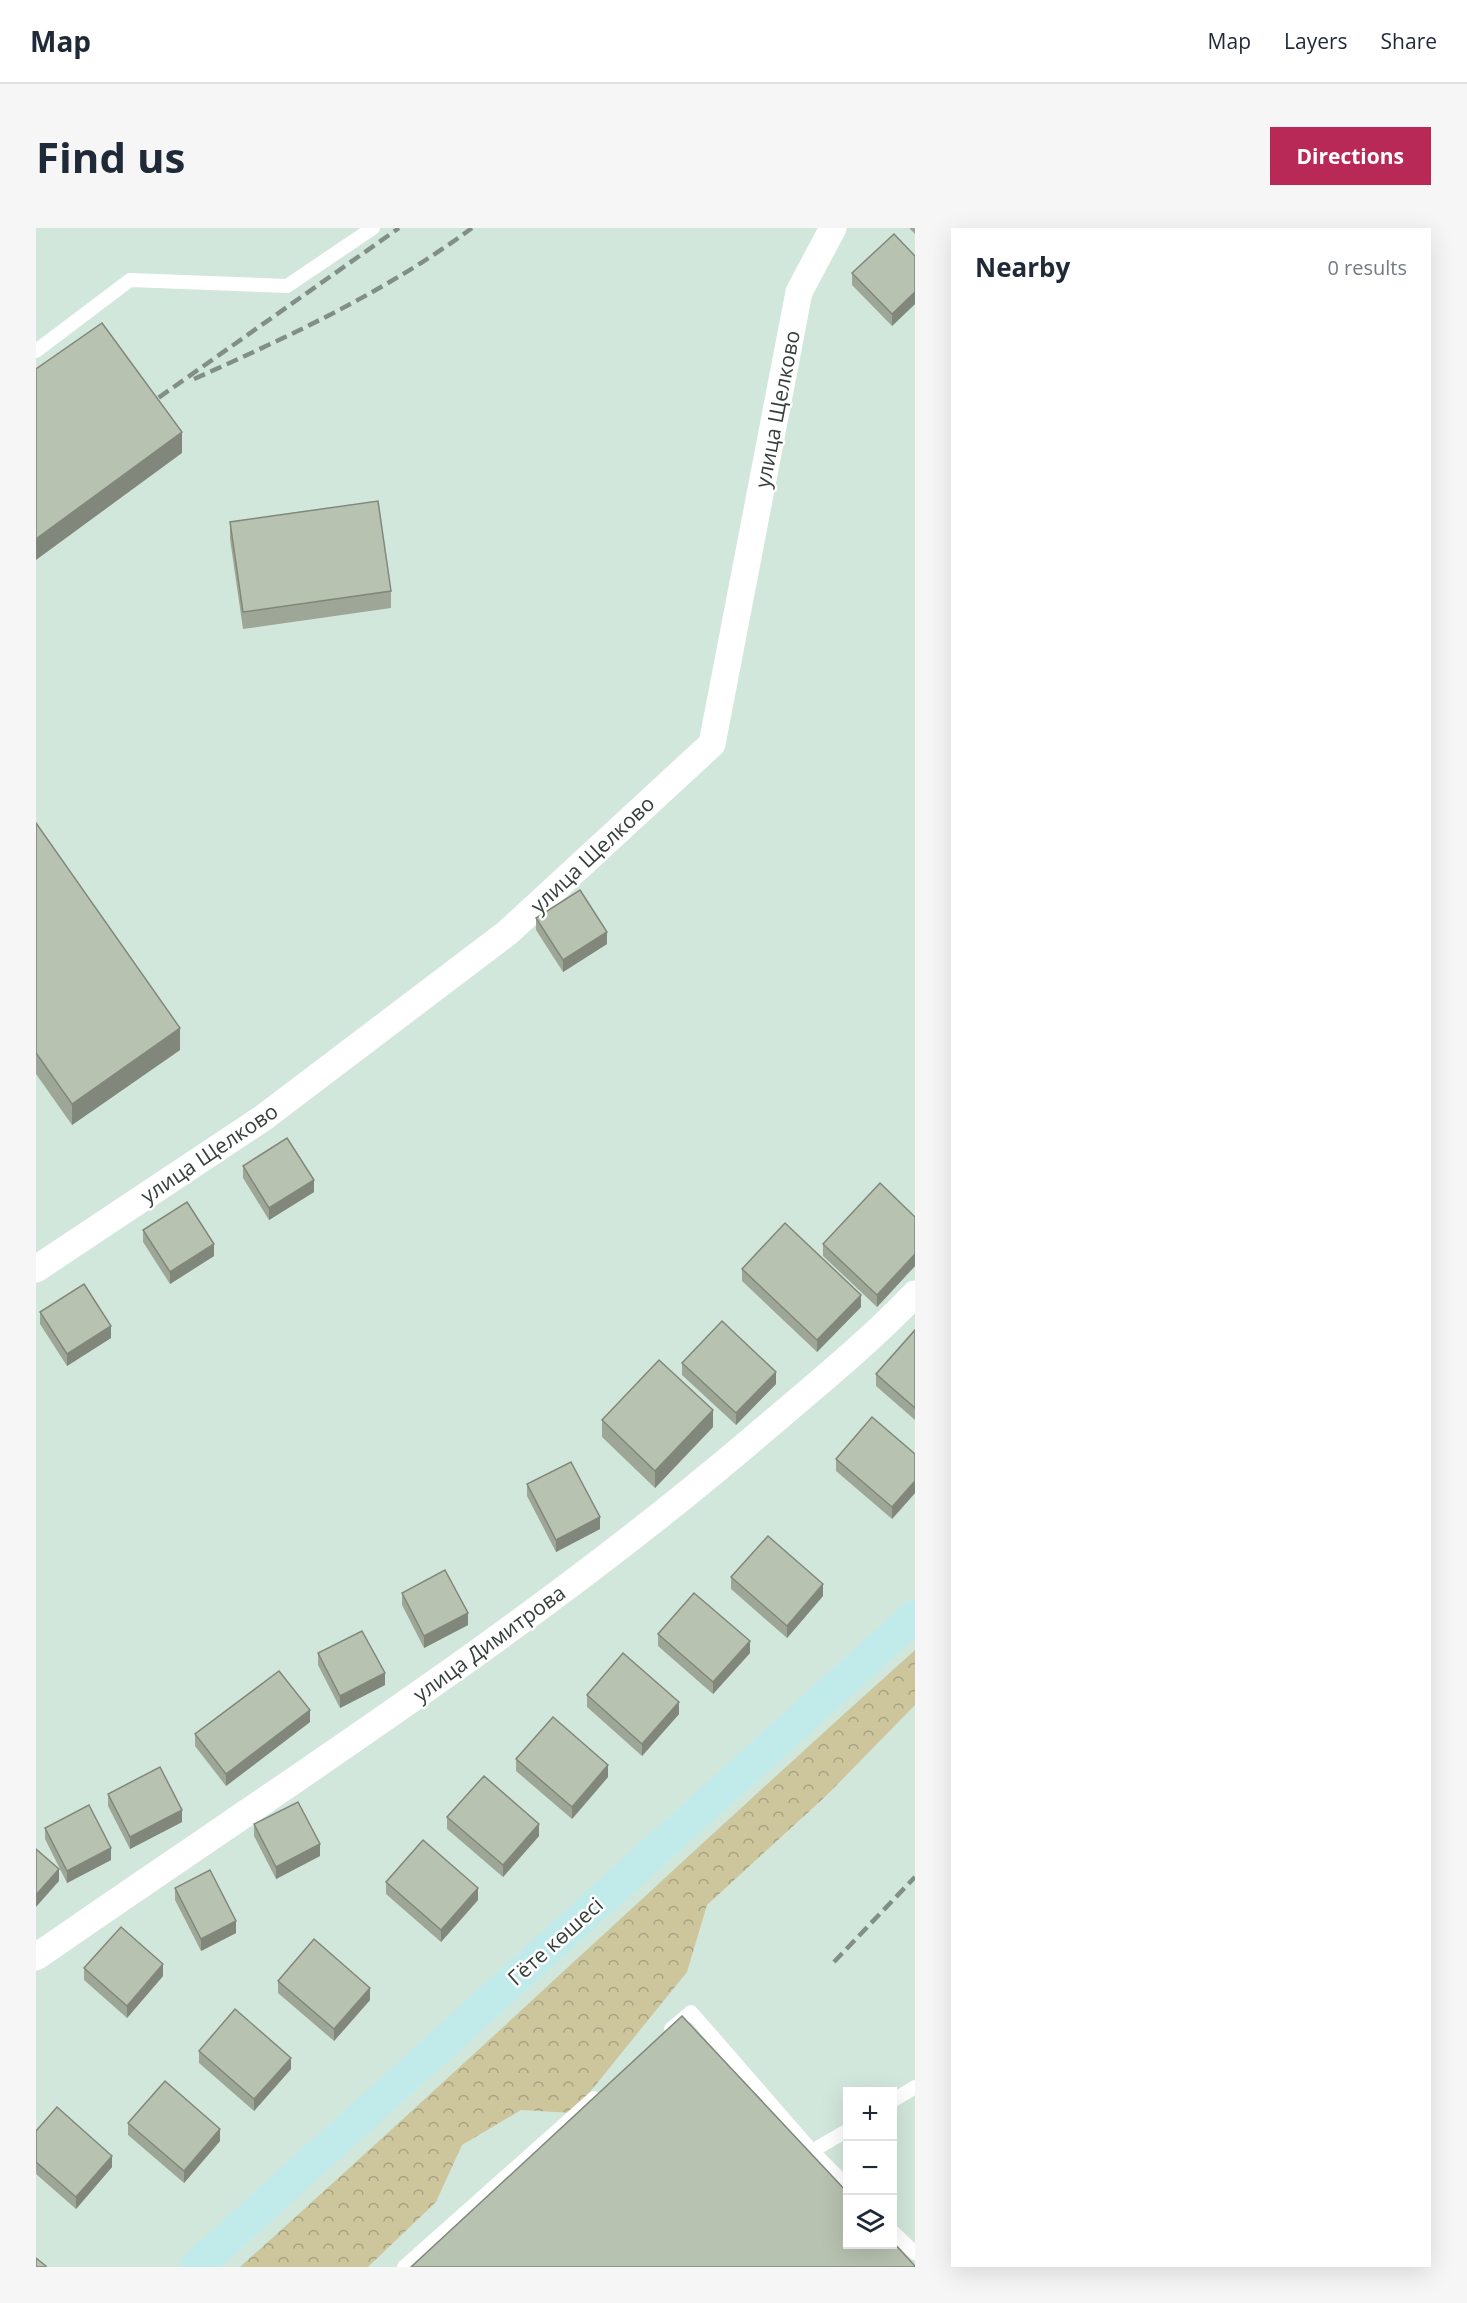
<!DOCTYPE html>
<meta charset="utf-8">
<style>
body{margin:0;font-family:"Open Sans",sans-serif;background:#f6f6f7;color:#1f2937}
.controls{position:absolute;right:18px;bottom:18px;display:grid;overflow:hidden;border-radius:0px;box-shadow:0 6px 24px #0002}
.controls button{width:54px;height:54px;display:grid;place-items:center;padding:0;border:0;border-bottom:2px solid #e0e1e3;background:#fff;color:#1f2937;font:30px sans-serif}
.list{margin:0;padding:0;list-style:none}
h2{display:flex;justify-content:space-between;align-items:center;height:78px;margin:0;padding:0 24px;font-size:26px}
h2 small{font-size:20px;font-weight:400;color:#747a83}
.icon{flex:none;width:33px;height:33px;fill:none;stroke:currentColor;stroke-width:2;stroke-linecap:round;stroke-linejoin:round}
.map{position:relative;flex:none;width:879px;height:2039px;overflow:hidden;border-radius:0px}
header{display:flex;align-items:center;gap:36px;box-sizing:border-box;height:84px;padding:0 30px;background:#fff;border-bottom:2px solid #e0e1e3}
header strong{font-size:28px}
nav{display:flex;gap:33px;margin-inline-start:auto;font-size:21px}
.intro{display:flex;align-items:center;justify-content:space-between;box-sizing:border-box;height:144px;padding:0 36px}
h1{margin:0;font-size:42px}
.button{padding:15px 27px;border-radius:0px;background:#b82958;color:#fff;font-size:21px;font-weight:700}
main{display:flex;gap:36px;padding:0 36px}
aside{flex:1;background:#fff;border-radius:0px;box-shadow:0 6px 24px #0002}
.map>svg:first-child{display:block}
.forest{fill:url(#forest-crowns)}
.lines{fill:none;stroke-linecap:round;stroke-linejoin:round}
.service{stroke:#fff;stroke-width:14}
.minor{stroke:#fff;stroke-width:27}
.secondary{stroke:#c1ebea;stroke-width:33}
.rail{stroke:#818f87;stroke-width:4.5;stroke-dasharray:12 6;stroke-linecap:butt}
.wall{fill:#9ea797}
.shaded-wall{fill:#81887b}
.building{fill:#b8c2b0;stroke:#81887b;stroke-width:1.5}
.labels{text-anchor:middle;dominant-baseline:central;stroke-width:5;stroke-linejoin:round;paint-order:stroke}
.street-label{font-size:21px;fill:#373f3b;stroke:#fff}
</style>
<header>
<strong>Map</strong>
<nav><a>Map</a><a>Layers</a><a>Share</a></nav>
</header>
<div class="intro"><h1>Find us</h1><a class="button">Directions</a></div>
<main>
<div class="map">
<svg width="879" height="2039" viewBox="0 0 879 2039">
<defs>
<pattern id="forest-crowns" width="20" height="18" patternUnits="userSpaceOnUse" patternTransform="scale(1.5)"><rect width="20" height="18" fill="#cdc69d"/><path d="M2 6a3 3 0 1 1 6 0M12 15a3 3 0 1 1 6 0" fill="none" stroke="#a7a281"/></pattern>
</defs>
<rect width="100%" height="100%" fill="#d2e7db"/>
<path class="forest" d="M879 1422V1477L790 1568 671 1677 651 1744 537 1885 485 1882 426 1917 400 1974 332 2039H204C431 1835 652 1626 879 1422Z"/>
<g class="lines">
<g class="service">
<polyline points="0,123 94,52 251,58 337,0"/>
<polyline points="635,1801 655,1784 776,1923"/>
<polyline points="856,1873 879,1859"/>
<polyline points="812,1902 776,1923 812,1959"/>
<polyline points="856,2003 879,2025"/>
<polyline points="368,2039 558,1870"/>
</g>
<g class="minor">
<polyline points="0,1041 227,890 471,705 676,516 763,64 797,0"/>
<path d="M0 1729C243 1560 493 1402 718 1210 773 1163 829 1118 879 1066"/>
</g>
<polyline class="secondary" points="160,2039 879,1388"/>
<g class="rail">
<path d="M158 151C254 108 351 63 436 0"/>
<polyline points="108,180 363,0"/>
<polyline points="798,1734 879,1649"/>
</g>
</g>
<g class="wall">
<polygon points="874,0 879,0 879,6 874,1"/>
<polygon points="879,28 879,76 856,98 816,57 816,45"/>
<polygon points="194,294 355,363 355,380 207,401 194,311"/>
<polygon points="0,595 144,822 36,897 0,846"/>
<polygon points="500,690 571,716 527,744 500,702"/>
<polygon points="207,938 278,964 233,992 207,950"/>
<polygon points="879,989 879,1038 841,1079 787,1028 787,1016"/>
<polygon points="107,1002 178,1028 134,1056 107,1014"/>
<polygon points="706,1041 825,1079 781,1124 706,1053"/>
<polygon points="4,1084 75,1110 31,1138 4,1096"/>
<polygon points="879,1102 879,1192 840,1158 840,1146"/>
<polygon points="646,1135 740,1156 700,1197 646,1147"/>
<polygon points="566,1192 677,1199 619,1260 566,1209"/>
<polygon points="879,1226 879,1265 856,1291 800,1243 800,1231"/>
<polygon points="491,1256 564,1301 520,1324 491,1268"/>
<polygon points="695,1349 787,1368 751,1410 695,1361"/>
<polygon points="366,1365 432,1397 388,1420 366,1377"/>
<polygon points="622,1406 714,1425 677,1466 622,1418"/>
<polygon points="282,1425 349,1457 304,1480 282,1437"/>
<polygon points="551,1467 643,1486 606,1528 551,1479"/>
<polygon points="274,1494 190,1558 159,1518 159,1506"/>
<polygon points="480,1531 572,1549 536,1591 480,1543"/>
<polygon points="72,1566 146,1594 94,1621 72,1578"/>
<polygon points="411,1589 503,1608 467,1649 411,1601"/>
<polygon points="218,1596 284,1628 240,1651 218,1608"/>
<polygon points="9,1600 75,1632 31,1655 9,1611"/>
<polygon points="350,1654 442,1672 405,1714 350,1666"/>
<polygon points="139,1660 200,1705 165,1723 139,1672"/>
<polygon points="48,1740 127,1748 91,1790 48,1752"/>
<polygon points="242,1753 334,1772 298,1813 242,1765"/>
<polygon points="163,1823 255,1841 218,1883 163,1835"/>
<polygon points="92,1895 184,1913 148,1955 92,1907"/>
<polygon points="0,1903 76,1939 40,1981 0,1946"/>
</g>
<g class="shaded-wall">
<polygon points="879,64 879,76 856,98 856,86"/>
<polygon points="146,204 146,225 0,332 0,311"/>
<polygon points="571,704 571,716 527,744 527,732"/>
<polygon points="144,800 144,822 36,897 36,876"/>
<polygon points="278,952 278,964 233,992 233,980"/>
<polygon points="178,1016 178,1028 134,1056 134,1044"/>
<polygon points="879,1026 879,1038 841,1079 841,1067"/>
<polygon points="825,1067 825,1079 781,1124 781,1112"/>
<polygon points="75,1098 75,1110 31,1138 31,1126"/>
<polygon points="740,1144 740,1156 700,1197 700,1185"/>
<polygon points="677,1182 677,1199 619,1260 619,1243"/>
<polygon points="879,1253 879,1265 856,1291 856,1279"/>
<polygon points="564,1289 564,1301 520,1324 520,1312"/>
<polygon points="787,1356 787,1368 751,1410 751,1398"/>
<polygon points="432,1385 432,1397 388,1420 388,1408"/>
<polygon points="714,1413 714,1425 677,1466 677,1454"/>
<polygon points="349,1445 349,1457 304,1480 304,1468"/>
<polygon points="643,1474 643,1486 606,1528 606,1516"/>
<polygon points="274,1482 274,1494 190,1558 190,1546"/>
<polygon points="572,1537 572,1549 536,1591 536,1579"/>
<polygon points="146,1582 146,1594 94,1621 94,1609"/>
<polygon points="503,1596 503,1608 467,1649 467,1637"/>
<polygon points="284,1616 284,1628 240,1651 240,1639"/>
<polygon points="75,1620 75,1632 31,1655 31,1643"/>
<polygon points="23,1641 23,1653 0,1679 0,1667"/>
<polygon points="442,1660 442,1672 405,1714 405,1702"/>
<polygon points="200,1693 200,1705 165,1723 165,1711"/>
<polygon points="127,1736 127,1748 91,1790 91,1778"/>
<polygon points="334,1760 334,1772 298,1813 298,1801"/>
<polygon points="255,1830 255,1841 218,1883 218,1871"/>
<polygon points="184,1901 184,1913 148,1955 148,1943"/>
<polygon points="76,1928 76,1939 40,1981 40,1969"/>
</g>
<g class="building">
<polygon points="858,6 879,28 879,64 856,86 816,45"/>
<polygon points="66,95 146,204 0,311 0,141"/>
<polygon points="342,273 355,363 207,384 194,294"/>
<polygon points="0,595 144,800 36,876 0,825"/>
<polygon points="544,662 571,704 527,732 500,690"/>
<polygon points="251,910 278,952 233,980 207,938"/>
<polygon points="844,955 879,989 879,1026 841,1067 787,1016"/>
<polygon points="151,974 178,1016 134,1044 107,1002"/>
<polygon points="749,995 825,1067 781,1112 706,1041"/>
<polygon points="48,1056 75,1098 31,1126 4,1084"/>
<polygon points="686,1093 740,1144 700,1185 646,1135"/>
<polygon points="879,1102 879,1180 840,1146"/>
<polygon points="623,1132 677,1182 619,1243 566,1192"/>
<polygon points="836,1189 879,1226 879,1253 856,1279 800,1231"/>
<polygon points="535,1234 564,1289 520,1312 491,1256"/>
<polygon points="732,1308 787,1356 751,1398 695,1349"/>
<polygon points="409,1342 432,1385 388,1408 366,1365"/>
<polygon points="658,1365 714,1413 677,1454 622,1406"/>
<polygon points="326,1403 349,1445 304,1468 282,1425"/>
<polygon points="587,1425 643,1474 606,1516 551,1467"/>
<polygon points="243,1443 274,1482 190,1546 159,1506"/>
<polygon points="517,1489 572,1537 536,1579 480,1531"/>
<polygon points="124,1539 146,1582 94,1609 72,1566"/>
<polygon points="448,1548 503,1596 467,1637 411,1589"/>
<polygon points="262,1574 284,1616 240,1639 218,1596"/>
<polygon points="53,1577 75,1620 31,1643 9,1600"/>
<polygon points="387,1612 442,1660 405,1702 350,1654"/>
<polygon points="0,1621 23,1641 0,1667"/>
<polygon points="174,1642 200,1693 165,1711 139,1660"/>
<polygon points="85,1699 127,1736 91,1778 48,1740"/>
<polygon points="278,1711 334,1760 298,1801 242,1753"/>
<polygon points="199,1781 255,1830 218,1871 163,1823"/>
<polygon points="646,1788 812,1965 812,2016 856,2016 856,2013 879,2038 879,2039 375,2039"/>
<polygon points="129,1853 184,1901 148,1943 92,1895"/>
<polygon points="21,1879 76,1928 40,1969 0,1934 0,1903"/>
<polygon points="0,2030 10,2038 10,2039 0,2039"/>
</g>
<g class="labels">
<g class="street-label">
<text transform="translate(741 181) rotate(-79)">улица Щелково</text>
<text transform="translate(556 626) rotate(-43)">улица Щелково</text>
<text transform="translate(173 925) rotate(-34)">улица Щелково</text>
<text transform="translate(453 1415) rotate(-36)">улица Димитрова</text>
<text transform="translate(519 1713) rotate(-42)">Гёте көшесі</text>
</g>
</g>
</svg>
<div class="controls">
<button>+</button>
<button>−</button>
<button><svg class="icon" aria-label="layers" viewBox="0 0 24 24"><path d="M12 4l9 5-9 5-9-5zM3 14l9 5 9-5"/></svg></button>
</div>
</div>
<aside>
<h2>Nearby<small>0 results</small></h2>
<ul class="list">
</ul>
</aside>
</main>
